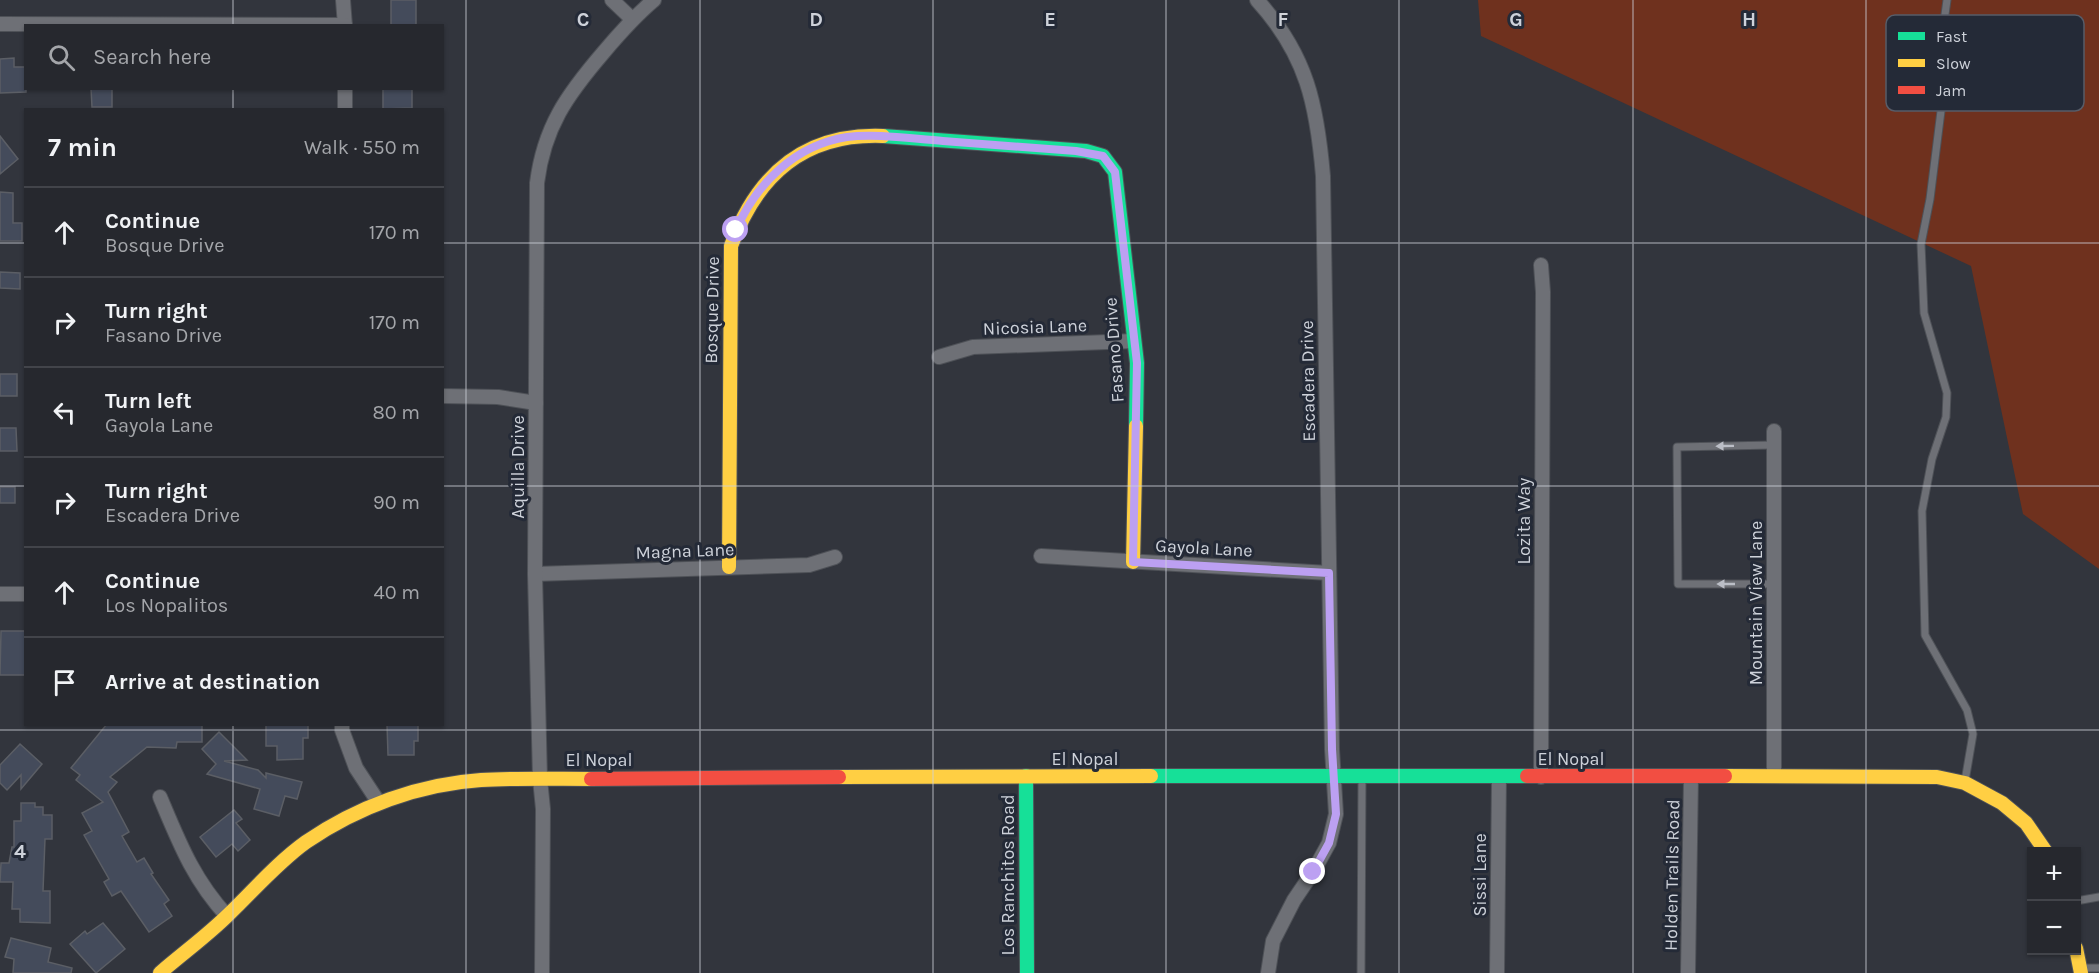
<!DOCTYPE html>
<meta charset="utf-8">
<style>
body{margin:0;font-family:Karla,sans-serif;background:#2e3036;color:#f1f3f6}
.controls{position:absolute;right:18px;bottom:18px;display:grid;overflow:hidden;border-radius:0px;box-shadow:0 2px 4px #0004}
.controls button{width:54px;height:54px;display:grid;place-items:center;padding:0;border:0;border-bottom:2px solid #42444a;background:#26282e;color:#f1f3f6;font:30px sans-serif}
.stop{position:absolute;width:18px;height:18px;margin:-14px;border:4px solid #bca0f2;border-radius:50%;background:#fff}
.stop.end{background:#bca0f2;border-color:#fff;box-shadow:0 2px 6px #0008}
.list{margin:0;padding:0;list-style:none}
h2{display:flex;justify-content:space-between;align-items:center;height:78px;margin:0;padding:0 24px;font-size:26px}
h2 small{font-size:20px;font-weight:400;color:#a4a6aa}
.list li{display:grid;grid-template-columns:39px 1fr auto;gap:18px;align-items:center;box-sizing:border-box;height:90px;padding:0 24px;border-top:2px solid #42444a}
.list b{display:block;font-size:22px;white-space:nowrap}
.list p{margin:0;font-size:20px;white-space:nowrap;color:#a4a6aa}
.list em{font-size:20px;font-style:normal;color:#a4a6aa}
.icon{flex:none;width:33px;height:33px;fill:none;stroke:currentColor;stroke-width:2;stroke-linecap:round;stroke-linejoin:round}
.map{position:relative;flex:none;width:2099px;height:973px;overflow:hidden}
.search{position:absolute;background:#26282e;box-shadow:0 2px 4px #0004;left:24px;top:24px;width:420px;height:66px;display:flex;align-items:center;gap:15px;box-sizing:border-box;padding:0 21px;border-radius:0px;color:#a4a6aa;font-size:22px}
.panel{position:absolute;background:#26282e;box-shadow:0 2px 4px #0004;left:24px;top:108px;width:420px;height:618px;border-radius:0px}
.map>svg:first-child{display:block}
.green{fill:#6f311e}
.building{fill:#444b5b;stroke:#5b5e65;stroke-width:1.5}
.lines{fill:none;stroke-linecap:round;stroke-linejoin:round}
.lane-casing{stroke:#4e5157;stroke-width:9}
.street-casing{stroke:#4e5157;stroke-width:16}
.fast-casing{stroke:#4e5157;stroke-width:16}
.slow-casing{stroke:#4e5157;stroke-width:16}
.jam-casing{stroke:#4e5157;stroke-width:16}
.lane{stroke:#6e7076;stroke-width:7}
.street{stroke:#6e7076;stroke-width:14}
.fast{stroke:#16e098;stroke-width:14}
.slow{stroke:#ffcf43;stroke-width:14}
.jam{stroke:#f24e42;stroke-width:14}
.oneway{fill:#bbbec6}
.route{stroke:#bca0f2;stroke-width:8}
.grid{fill:none;stroke:#ced2da;stroke-width:1.5;stroke-opacity:0.55}
.labels{text-anchor:middle;dominant-baseline:central;stroke-width:6;stroke-linejoin:round;paint-order:stroke}
.street-label{font-size:18px;fill:#ced2da;stroke:#242a37}
.key{fill:#242a37;stroke:#575c68;stroke-width:1.5}
.key-label{font-size:16px;fill:#ced2da}
.grid-label{font-size:20px;text-anchor:middle;font-weight:bold;fill:#ced2da;stroke:#242a37;stroke-width:6;stroke-linejoin:round;paint-order:stroke}
</style>
<div class="map">
<svg width="2099" height="973" viewBox="0 0 2099 973">
<rect width="100%" height="100%" fill="#32353d"/>
<polygon class="green" points="1478,0 2099,0 2099,569 2023,514 1971,266 1481,36"/>
<g class="building">
<rect x="391" y="0" width="25" height="26"/>
<polygon points="14,58 14,67 26,67 26,92 0,93 0,59"/>
<polygon points="91,88 112,88 112,107 92,107"/>
<polygon points="383,88 412,88 412,108 383,109"/>
<polygon points="0,136 18,159 0,174"/>
<polygon points="0,192 13,193 13,223 22,223 22,241 0,241"/>
<polygon points="0,272 20,273 20,289 0,288"/>
<rect x="0" y="374" width="17" height="22"/>
<polygon points="0,428 16,428 17,451 0,451"/>
<rect x="0" y="487" width="15" height="16"/>
<polygon points="1,631 26,631 26,675 0,675"/>
<polygon points="107,724 202,724 202,742 177,742 176,748 147,747 110,777 117,782 108,792 129,832 122,836 137,862 144,858 153,873 151,874 169,900 164,904 172,916 149,932 121,891 112,896 104,882 109,879 84,835 92,831 82,813 103,802 76,780 80,775 71,768"/>
<polygon points="266,724 308,724 308,738 303,738 303,759 277,760 277,746 266,746"/>
<polygon points="387,724 418,724 418,741 414,741 414,755 388,755"/>
<polygon points="219,732 247,760 224,761 258,770 266,778 266,773 302,782 297,799 285,796 279,816 254,809 260,789 207,774 216,764 202,749"/>
<polygon points="20,744 42,764 21,789 21,775 7,790 0,783 0,765"/>
<polygon points="21,803 35,803 35,807 43,807 43,815 52,815 52,839 45,839 43,891 50,891 50,923 20,922 20,909 12,909 13,882 0,882 1,863 9,863 12,847 14,847 14,821 21,821"/>
<polygon points="234,810 242,819 236,823 250,840 238,851 232,844 216,857 200,837"/>
<polygon points="103,923 125,949 96,973 70,944 85,931 87,934"/>
<polygon points="11,938 51,948 48,962 72,968 71,973 13,973 14,959 5,957"/>
</g>
<g class="lines">
<defs>
<g id="lane">
<polyline points="1947,0 1943,29 1942,103 1930,199 1921,244 1924,313 1947,393 1946,417 1932,459 1922,511 1925,635 1967,710 1973,734 1965,781"/>
<polyline points="1773,445 1677,447 1678,584 1774,584"/>
<polyline points="2076,901 2099,897"/>
<polyline points="2082,968 2099,968"/>
<polyline points="1361,973 1362,779"/>
</g>
<g id="street">
<polyline points="343,0 345,26"/>
<polyline points="612,0 632,19"/>
<path d="M1257 0C1307 55 1317 105 1323 176L1332 749 1336 814 1329 843 1313 872 1294 900 1273 941 1268 973"/>
<polyline points="0,24 345,25"/>
<polyline points="345,88 345,110"/>
<polyline points="1541,265 1543,292 1541,777"/>
<polyline points="939,357 973,347 1134,341"/>
<polyline points="442,396 498,397 536,403"/>
<polyline points="1774,431 1774,776"/>
<polyline points="1041,556 1329,573"/>
<polyline points="535,574 809,565 835,557"/>
<polyline points="0,594 26,594"/>
<polyline points="342,724 342,730 356,768 379,803"/>
<path d="M160 797C179 842 193 879 227 916"/>
<path d="M542 973 543 809 540 779 535 574 537 183C544 127 567 95 603 53 619 34 635 16 654 0"/>
<polyline points="1497,973 1499,777"/>
<polyline points="1688,973 1691,777"/>
</g>
<g id="fast">
<polyline points="883,136 1086,151 1103,156 1115,172 1137,363 1136,426"/>
<polyline points="1026,776 1027,973"/>
<polyline points="1151,776 1527,776"/>
</g>
<g id="slow">
<polyline points="1133,562 1136,426"/>
<path d="M729 567 731 246C757 175 804 133 883 136"/>
<polyline points="1725,776 1937,777 1965,783 2002,803 2026,823 2046,852"/>
<polyline points="839,777 1151,776"/>
<polyline points="2076,948 2081,973"/>
<path d="M160 973C183 953 208 935 229 914 254 890 278 862 306 842 357 807 419 784 481 780 517 778 554 779 591 779"/>
</g>
<g id="jam">
<polyline points="1527,776 1725,776"/>
<polyline points="591,779 839,777"/>
</g>
</defs>
<use href="#lane" class="lane-casing"/>
<use href="#street" class="street-casing"/>
<use href="#fast" class="fast-casing"/>
<use href="#slow" class="slow-casing"/>
<use href="#jam" class="jam-casing"/>
<use href="#lane" class="lane"/>
<use href="#street" class="street"/>
<use href="#fast" class="fast"/>
<use href="#slow" class="slow"/>
<use href="#jam" class="jam"/>
</g>
<defs><path id="oneway-solid" d="M-6-.8H1V-3.2L6.5 0L1 3.2V.8H-6Z" transform="scale(1.5)"/></defs>
<g class="oneway">
<use href="#oneway-solid" transform="translate(1725 446) rotate(179)"/>
<use href="#oneway-solid" transform="translate(1726 584) rotate(180)"/>
</g>
<g class="lines">
<path class="route" d="M736 230C756 184 795 145 847 137 876 133 913 139 943 141 987 144 1031 148 1076 151L1103 156 1115 172 1137 363 1133 562 1329 573 1332 749 1336 814 1329 843 1313 872"/>
</g>
<path class="grid" d="M233 0V26M466 0V973M700 0V973M933 0V973M1166 0V973M1399 0V973M1633 0V973M1866 0V973M233 88V110M0 243H26M442 243H2099M0 486H26M442 486H2099M233 724V973M0 730H2099"/>
<g class="labels">
<g class="street-label">
<text transform="translate(712 310) rotate(-89)">Bosque Drive</text>
<text transform="translate(1035 327) rotate(-2)">Nicosia Lane</text>
<text transform="translate(1114 350) rotate(-94)">Fasano Drive</text>
<text transform="translate(1308 381) rotate(-91)">Escadera Drive</text>
<text transform="translate(518 467) rotate(-90)">Aquilla Drive</text>
<text transform="translate(1524 521) rotate(-90)">Lozita Way</text>
<text transform="translate(1204 548) rotate(3)">Gayola Lane</text>
<text transform="translate(685 551) rotate(-2)">Magna Lane</text>
<text transform="translate(1756 603) rotate(-90)">Mountain View Lane</text>
<text x="1085" y="759">El Nopal</text>
<text x="1571" y="759">El Nopal</text>
<text x="599" y="760">El Nopal</text>
<text transform="translate(1008 875) rotate(-90)">Los Ranchitos Road</text>
<text transform="translate(1480 875) rotate(-90)">Sissi Lane</text>
<text transform="translate(1672 875) rotate(-89)">Holden Trails Road</text>
</g>
</g>
<rect x="1886" y="15" width="198" height="96" rx="9" class="key"/>
<rect x="1898" y="32" width="27" height="8" fill="#16e098"/>
<rect x="1898" y="59" width="27" height="8" fill="#ffcf43"/>
<rect x="1898" y="86" width="27" height="8" fill="#f24e42"/>
<g class="key-label">
<text x="1936" y="42">Fast</text>
<text x="1936" y="69">Slow</text>
<text x="1936" y="96">Jam</text>
</g>
<g class="grid-label">
<text x="583" y="26">C</text>
<text x="816" y="26">D</text>
<text x="1050" y="26">E</text>
<text x="1283" y="26">F</text>
<text x="1516" y="26">G</text>
<text x="1749" y="26">H</text>
<text x="20" y="858">4</text>
</g>
</svg>
<div class="controls">
<button>+</button>
<button>−</button>
</div>
<div class="stop" style="left:736px;top:230px"></div>
<div class="stop end" style="left:1313px;top:872px"></div>
<div class="search"><svg class="icon" aria-label="search" viewBox="0 0 24 24"><circle cx="10" cy="10" r="6"/><path d="M15 15l6 6"/></svg>Search here</div>
<section class="panel">
<h2>7 min<small>Walk · 550 m</small></h2>
<ul class="list">
<li><svg class="icon" aria-label="ahead" viewBox="0 0 24 24"><path d="M12 20V5M6 11l6-6 6 6"/></svg><div><b>Continue</b><p>Bosque Drive</p></div><em>170 m</em></li>
<li><svg class="icon" aria-label="right" viewBox="0 0 24 24"><path d="M7 20v-9h11M14 6l5 5-5 5"/></svg><div><b>Turn right</b><p>Fasano Drive</p></div><em>170 m</em></li>
<li><svg class="icon" aria-label="left" viewBox="0 0 24 24"><path d="M17 20v-9H6M10 6l-5 5 5 5"/></svg><div><b>Turn left</b><p>Gayola Lane</p></div><em>80 m</em></li>
<li><svg class="icon" aria-label="right" viewBox="0 0 24 24"><path d="M7 20v-9h11M14 6l5 5-5 5"/></svg><div><b>Turn right</b><p>Escadera Drive</p></div><em>90 m</em></li>
<li><svg class="icon" aria-label="ahead" viewBox="0 0 24 24"><path d="M12 20V5M6 11l6-6 6 6"/></svg><div><b>Continue</b><p>Los Nopalitos</p></div><em>40 m</em></li>
<li><svg class="icon" aria-label="arrive" viewBox="0 0 24 24"><path d="M6 21V4h12l-3 4 3 4H6"/></svg><div><b>Arrive at destination</b></div></li>
</ul>
</section>
</div>
